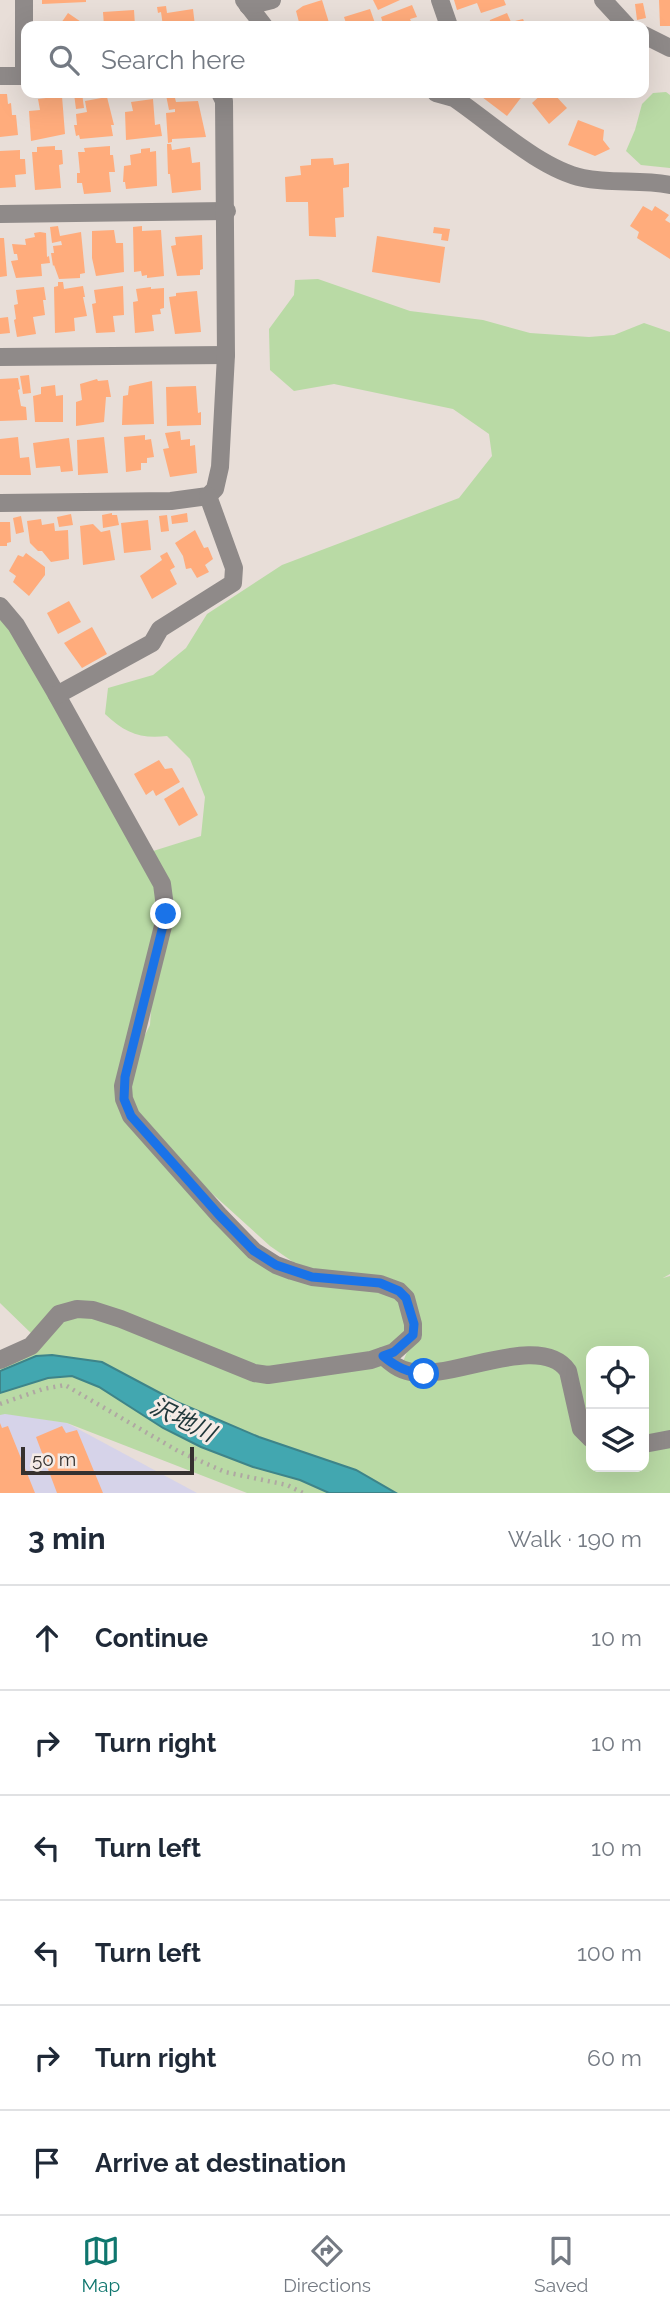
<!DOCTYPE html>
<meta charset="utf-8">
<style>
body{margin:0;font-family:Raleway,"Noto Sans JP",sans-serif;background:#f6f6f7;color:#1f2937}
.controls{position:absolute;right:21px;bottom:21px;display:grid;overflow:hidden;border-radius:14px;box-shadow:0 7px 28px #0002}
.controls button{width:63px;height:63px;display:grid;place-items:center;padding:0;border:0;border-bottom:2px solid #e0e1e3;background:#fff;color:#1f2937;font:35px sans-serif}
.scale{position:absolute;left:21px;bottom:18px;width:173px;box-sizing:border-box;padding-left:7px;border:4px solid #35312f;border-top:0;font-size:19px;line-height:24px;white-space:nowrap;color:#35312f;-webkit-text-stroke:5px #f5ebe6;paint-order:stroke}
.stop{position:absolute;width:21px;height:21px;margin:-16px;border:5px solid #1a73e8;border-radius:50%;background:#fff}
.stop.end{background:#1a73e8;border-color:#fff;box-shadow:0 2px 7px #0008}
.list{margin:0;padding:0;list-style:none}
h2{display:flex;justify-content:space-between;align-items:center;height:91px;margin:0;padding:0 28px;font-size:30px}
h2 small{font-size:23px;font-weight:400;color:#747a83}
.list li{display:grid;grid-template-columns:46px 1fr auto;gap:21px;align-items:center;box-sizing:border-box;height:105px;padding:0 28px;border-top:2px solid #e0e1e3}
.list b{display:block;font-size:26px;white-space:nowrap}
.list em{font-size:23px;font-style:normal;color:#747a83}
.icon{flex:none;width:38px;height:38px;fill:none;stroke:currentColor;stroke-width:2;stroke-linecap:round;stroke-linejoin:round}
.map{position:relative;flex:none;width:670px;height:1493px;overflow:hidden}
.search{position:absolute;background:#fff;box-shadow:0 7px 28px #0002;left:21px;right:21px;top:21px;height:77px;display:flex;align-items:center;gap:18px;box-sizing:border-box;padding:0 24px;border-radius:14px;color:#747a83;font-size:26px}
.sheet{height:721px;background:#fff}
nav{display:flex;justify-content:space-around;align-items:center;box-sizing:border-box;height:98px;border-top:2px solid #e0e1e3;background:#fff;font-size:19px;color:#747a83}
nav a{display:grid;justify-items:center;gap:4px}
nav .on{color:#0f766e}
.map>svg:first-child{display:block}
.education{fill:#d6d3e9}
.green{fill:#b9daa5;fill-rule:evenodd}
.water{fill:#42a7b0;stroke:#3e8489;stroke-width:2}
.building{fill:#ffac7c}
.lines{fill:none;stroke-linecap:round;stroke-linejoin:round}
.path{stroke:#afa7a2;stroke-width:4.5;stroke-dasharray:2 5;stroke-linecap:butt}
.minor{stroke:#8f8a89;stroke-width:18}
.route{stroke:#1a73e8;stroke-width:9}
.labels{text-anchor:middle;dominant-baseline:central;stroke-width:6;stroke-linejoin:round;paint-order:stroke}
.water-label{font-size:23px;font-style:italic;fill:#21383b;stroke:#f5ebe6}
</style>
<div class="map">
<svg width="670" height="1493" viewBox="0 0 670 1493">
<rect width="100%" height="100%" fill="#e8ded8"/>
<polygon class="education" points="3,1413 67,1423 197,1493 0,1493 0,1415"/>
<g class="green">
<polygon points="666,92 670,95 670,168 641,165 626,151 635,130 642,104 653,93"/>
<path d="M318 279 410 311 483 320 530 333 589 337 614 335 644 323 670 332V1274L663 1278 670 1276V1493H247L67 1423 5 1414 0 1415V1367L31 1354 59 1314 90 1310 275 1380 356 1363 380 1365 397 1376 437 1370 400 1369 416 1330 406 1298 393 1294 404 1301 407 1314V1341L386 1352 267 1372 96 1307 60 1309 35 1337 0 1303V607L4 609 159 884 150 852 201 836 205 797 190 759 167 736C140 739 125 733 105 714L108 688 153 675 186 648 207 614 282 565 459 498 492 456 489 434 453 409 334 384 294 391 270 370 269 329 294 295 295 280ZM162 895 166 908 165 920 153 980 150 1025 133 1059 130 1099 135 1113 195 1178 270 1246 309 1273 358 1281 368 1286 326 1284 251 1251 130 1115 123 1098ZM591 1351H644V1467H591V1445L578 1433 575 1411 581 1429 591 1438ZM544 1353 541 1356 559 1363C519 1361 479 1372 439 1370Z"/>
</g>
<polygon class="water" points="52,1355 102,1362 177,1402 259,1437 356,1470 396,1493 329,1493 300,1480 253,1467 201,1447 163,1428 99,1387 72,1376 48,1378 0,1393 0,1371 36,1356"/>
<g class="building">
<polygon points="42,0 86,0 86,2 42,4"/>
<polygon points="322,0 330,26 300,26 296,11 303,6"/>
<polygon points="373,0 400,0 378,10"/>
<polygon points="454,0 504,0 506,5 481,13 477,3 457,10"/>
<polygon points="659,0 670,0 670,26 660,26"/>
<polygon points="643,3 646,18 637,20 635,4"/>
<polygon points="412,5 417,17 410,19 413,26 384,26 381,17"/>
<polygon points="166,6 167,13 193,9 195,26 163,26 161,12 158,13 157,7"/>
<polygon points="370,9 376,26 347,26 344,17"/>
<polygon points="134,10 135,26 104,26 103,12"/>
<polygon points="68,13 87,26 59,26"/>
<polygon points="507,13 511,22 523,19 526,26 489,26 490,20"/>
<polygon points="82,93 84,108 76,109 74,94"/>
<polygon points="485,93 520,93 523,95 507,116 482,97"/>
<polygon points="543,93 553,93 567,108 549,124 532,103"/>
<polygon points="0,94 7,94 8,104 11,103 12,115 16,115 18,135 0,137"/>
<polygon points="174,94 176,102 198,101 206,137 172,139 172,142 168,143 166,113 175,112 175,109 169,110 166,95"/>
<polygon points="62,96 65,134 31,141 29,111 40,110 38,99"/>
<polygon points="107,97 114,125 111,125 113,136 80,139 79,135 76,136 74,125 77,125 76,114 87,112 85,101"/>
<polygon points="153,99 155,125 160,124 162,136 126,140 125,112 133,111 131,102"/>
<polygon points="578,120 604,130 603,140 610,149 595,156 568,145"/>
<polygon points="167,144 171,144 172,150 190,147 192,163 200,162 201,190 172,193 170,174 168,174"/>
<polygon points="55,146 55,150 62,150 63,164 59,165 61,188 35,190 32,152 37,152 37,147"/>
<polygon points="110,146 110,155 113,155 115,172 109,172 111,192 84,194 82,183 77,183 77,173 80,173 78,152 85,152 84,148"/>
<polygon points="150,148 150,152 156,151 157,186 126,189 125,182 123,182 124,166 131,165 130,155 141,153 141,149"/>
<polygon points="20,150 20,159 25,159 26,174 15,175 16,187 0,188 0,151"/>
<polygon points="333,158 334,165 349,163 349,187 343,188 344,217 335,218 336,237 309,236 308,202 286,202 285,177 301,175 300,166 311,165 311,159"/>
<polygon points="643,206 652,211 655,206 669,215 665,220 670,223 670,259 637,238 639,232 630,226"/>
<polygon points="58,226 60,236 81,232 85,273 80,274 80,278 59,279 54,265 53,266 51,253 54,253 53,246 62,245 61,241 52,243 50,227"/>
<polygon points="142,226 142,231 161,230 164,276 147,278 147,275 142,276 141,271 134,272 133,227"/>
<polygon points="434,227 450,229 448,241 441,240 442,234 433,233"/>
<polygon points="114,230 116,243 123,243 124,272 96,276 92,258 92,231"/>
<polygon points="40,232 46,233 47,257 49,256 50,263 41,264 42,276 16,278 11,261 18,260 17,254 14,254 12,244 26,245 25,239 35,237 34,233"/>
<polygon points="202,235 203,269 200,270 200,275 177,276 171,246 176,245 175,237"/>
<polygon points="377,236 445,247 440,283 372,272"/>
<polygon points="0,238 4,238 7,276 0,277"/>
<polygon points="58,282 63,282 64,289 83,286 85,297 83,297 87,316 74,318 75,331 55,333 54,287 58,286"/>
<polygon points="123,286 124,315 113,316 115,332 96,333 92,304 96,303 94,290"/>
<polygon points="44,287 46,300 43,300 45,315 33,317 36,334 17,337 14,320 16,319 14,305 18,304 16,290"/>
<polygon points="151,287 151,289 164,288 164,308 160,309 161,314 152,315 154,331 135,333 133,302 138,301 136,289"/>
<polygon points="197,291 201,332 175,334 169,297 176,296 176,293"/>
<polygon points="8,317 10,333 0,334 0,318"/>
<polygon points="29,375 31,393 23,394 20,376"/>
<polygon points="18,378 20,389 18,390 21,406 26,407 27,420 0,421 0,379"/>
<polygon points="97,379 98,381 108,380 111,397 106,397 104,422 76,426 76,402 82,400 80,384"/>
<polygon points="152,381 154,424 122,425 123,396 128,395 129,386"/>
<polygon points="55,385 56,396 63,395 63,422 35,422 33,396 41,394 41,387"/>
<polygon points="196,386 198,413 201,412 201,425 167,426 166,387"/>
<polygon points="180,431 181,440 190,439 190,446 195,445 197,473 170,477 163,449 169,448 165,433"/>
<polygon points="145,435 145,440 151,439 154,457 147,458 147,463 141,463 141,470 126,472 124,437"/>
<polygon points="18,437 20,458 29,457 31,475 0,475 0,439"/>
<polygon points="104,437 108,473 78,475 77,440"/>
<polygon points="69,438 73,471 61,472 60,466 36,468 33,443"/>
<polygon points="112,513 112,515 117,515 119,525 103,528 102,515"/>
<polygon points="187,513 188,522 172,524 171,516"/>
<polygon points="71,514 73,525 59,527 57,517"/>
<polygon points="167,515 169,531 161,532 159,516"/>
<polygon points="21,516 24,532 16,534 13,518"/>
<polygon points="41,519 42,525 54,523 55,531 68,530 69,559 51,562 42,551 38,551 30,543 27,521"/>
<polygon points="148,520 151,550 124,553 121,523"/>
<polygon points="0,522 10,522 11,542 7,543 7,546 0,546"/>
<polygon points="93,524 101,532 110,530 115,560 83,565 80,526"/>
<polygon points="195,530 204,548 208,547 213,559 205,565 209,572 197,578 191,568 186,569 183,556 175,543"/>
<polygon points="167,552 175,567 170,570 177,584 152,599 140,576 162,560 160,556"/>
<polygon points="26,553 45,567 45,575 29,596 13,582 16,576 9,571 18,555 23,557"/>
<polygon points="69,601 81,622 58,634 47,613"/>
<polygon points="92,627 107,654 82,668 64,643"/>
<polygon points="159,760 165,769 172,768 180,782 156,796 153,790 146,795 134,774"/>
<polygon points="183,787 198,815 179,826 164,799"/>
<polygon points="0,1423 2,1428 8,1426 35,1493 0,1493"/>
<polygon points="62,1426 66,1433 77,1430 103,1493 57,1493 36,1437"/>
</g>
<g class="lines">
<polyline class="path" points="0,1404 43,1389 65,1385 178,1451 225,1472 287,1485 303,1493"/>
<g class="minor">
<polyline points="24,0 24,76"/>
<polyline points="244,0 264,26"/>
<polyline points="440,0 449,26"/>
<polyline points="603,0 627,26"/>
<polyline points="248,6 272,0"/>
<polyline points="644,35 670,48"/>
<polyline points="0,76 26,76"/>
<path d="M436 93 454 98C491 123 540 169 583 178 612 184 641 179 670 185"/>
<polyline points="0,214 227,211"/>
<polyline points="0,357 226,355"/>
<polyline points="0,503 171,501 208,496 215,489 220,467 226,355 224,101 220,93"/>
<polyline points="0,606 16,625 54,690 162,884 166,914 123,1086 124,1099 131,1116 219,1215 254,1251 276,1265 292,1271 312,1277 380,1284 399,1291 406,1298 413,1324 413,1335 394,1352 371,1360 268,1375 254,1373 121,1319 93,1310 77,1309 59,1314 31,1346 0,1360"/>
<polyline points="57,695 152,643 160,629 233,583 234,568 208,496"/>
<path d="M383 1356C391 1363 399 1370 411 1372 450 1381 541 1331 568 1371L581 1429 591 1439"/>
<polyline points="644,1444 670,1439"/>
</g>
</g>
<g class="lines">
<path class="route" d="M166 914 125 1077 124 1099 131 1116 219 1215 254 1251 276 1265 312 1277 380 1283 399 1291 406 1298 414 1324 413 1335 394 1352 383 1356C396 1367 407 1372 424 1374"/>
</g>
<g class="labels">
<g class="water-label">
<text transform="translate(183 1419) rotate(26)">沢地川</text>
</g>
</g>
</svg>
<div class="controls">
<button><svg class="icon" aria-label="locate" viewBox="0 0 24 24"><circle cx="12" cy="12" r="6"/><path d="M12 2v4M12 18v4M2 12h4M18 12h4"/></svg></button>
<button><svg class="icon" aria-label="layers" viewBox="0 0 24 24"><path d="M12 4l9 5-9 5-9-5zM3 14l9 5 9-5"/></svg></button>
</div>
<div class="scale">50 m</div>
<div class="stop" style="left:424px;top:1374px"></div>
<div class="stop end" style="left:166px;top:914px"></div>
<div class="search"><svg class="icon" aria-label="search" viewBox="0 0 24 24"><circle cx="10" cy="10" r="6"/><path d="M15 15l6 6"/></svg>Search here</div>
</div>
<section class="sheet">
<h2>3 min<small>Walk · 190 m</small></h2>
<ul class="list">
<li><svg class="icon" aria-label="ahead" viewBox="0 0 24 24"><path d="M12 20V5M6 11l6-6 6 6"/></svg><div><b>Continue</b></div><em>10 m</em></li>
<li><svg class="icon" aria-label="right" viewBox="0 0 24 24"><path d="M7 20v-9h11M14 6l5 5-5 5"/></svg><div><b>Turn right</b></div><em>10 m</em></li>
<li><svg class="icon" aria-label="left" viewBox="0 0 24 24"><path d="M17 20v-9H6M10 6l-5 5 5 5"/></svg><div><b>Turn left</b></div><em>10 m</em></li>
<li><svg class="icon" aria-label="left" viewBox="0 0 24 24"><path d="M17 20v-9H6M10 6l-5 5 5 5"/></svg><div><b>Turn left</b></div><em>100 m</em></li>
<li><svg class="icon" aria-label="right" viewBox="0 0 24 24"><path d="M7 20v-9h11M14 6l5 5-5 5"/></svg><div><b>Turn right</b></div><em>60 m</em></li>
<li><svg class="icon" aria-label="arrive" viewBox="0 0 24 24"><path d="M6 21V4h12l-3 4 3 4H6"/></svg><div><b>Arrive at destination</b></div></li>
</ul>
</section>
<nav>
<a class="on"><svg class="icon" aria-label="map" viewBox="0 0 24 24"><path d="M3 6l6-2 6 2 6-2v14l-6 2-6-2-6 2zM9 4v14M15 6v14"/></svg>Map</a>
<a><svg class="icon" aria-label="directions" viewBox="0 0 24 24"><path d="M12 3l9 9-9 9-9-9zM9 14v-3h6M13 9l2 2-2 2"/></svg>Directions</a>
<a><svg class="icon" aria-label="saved" viewBox="0 0 24 24"><path d="M7 4h10v16l-5-4-5 4z"/></svg>Saved</a>
</nav>
